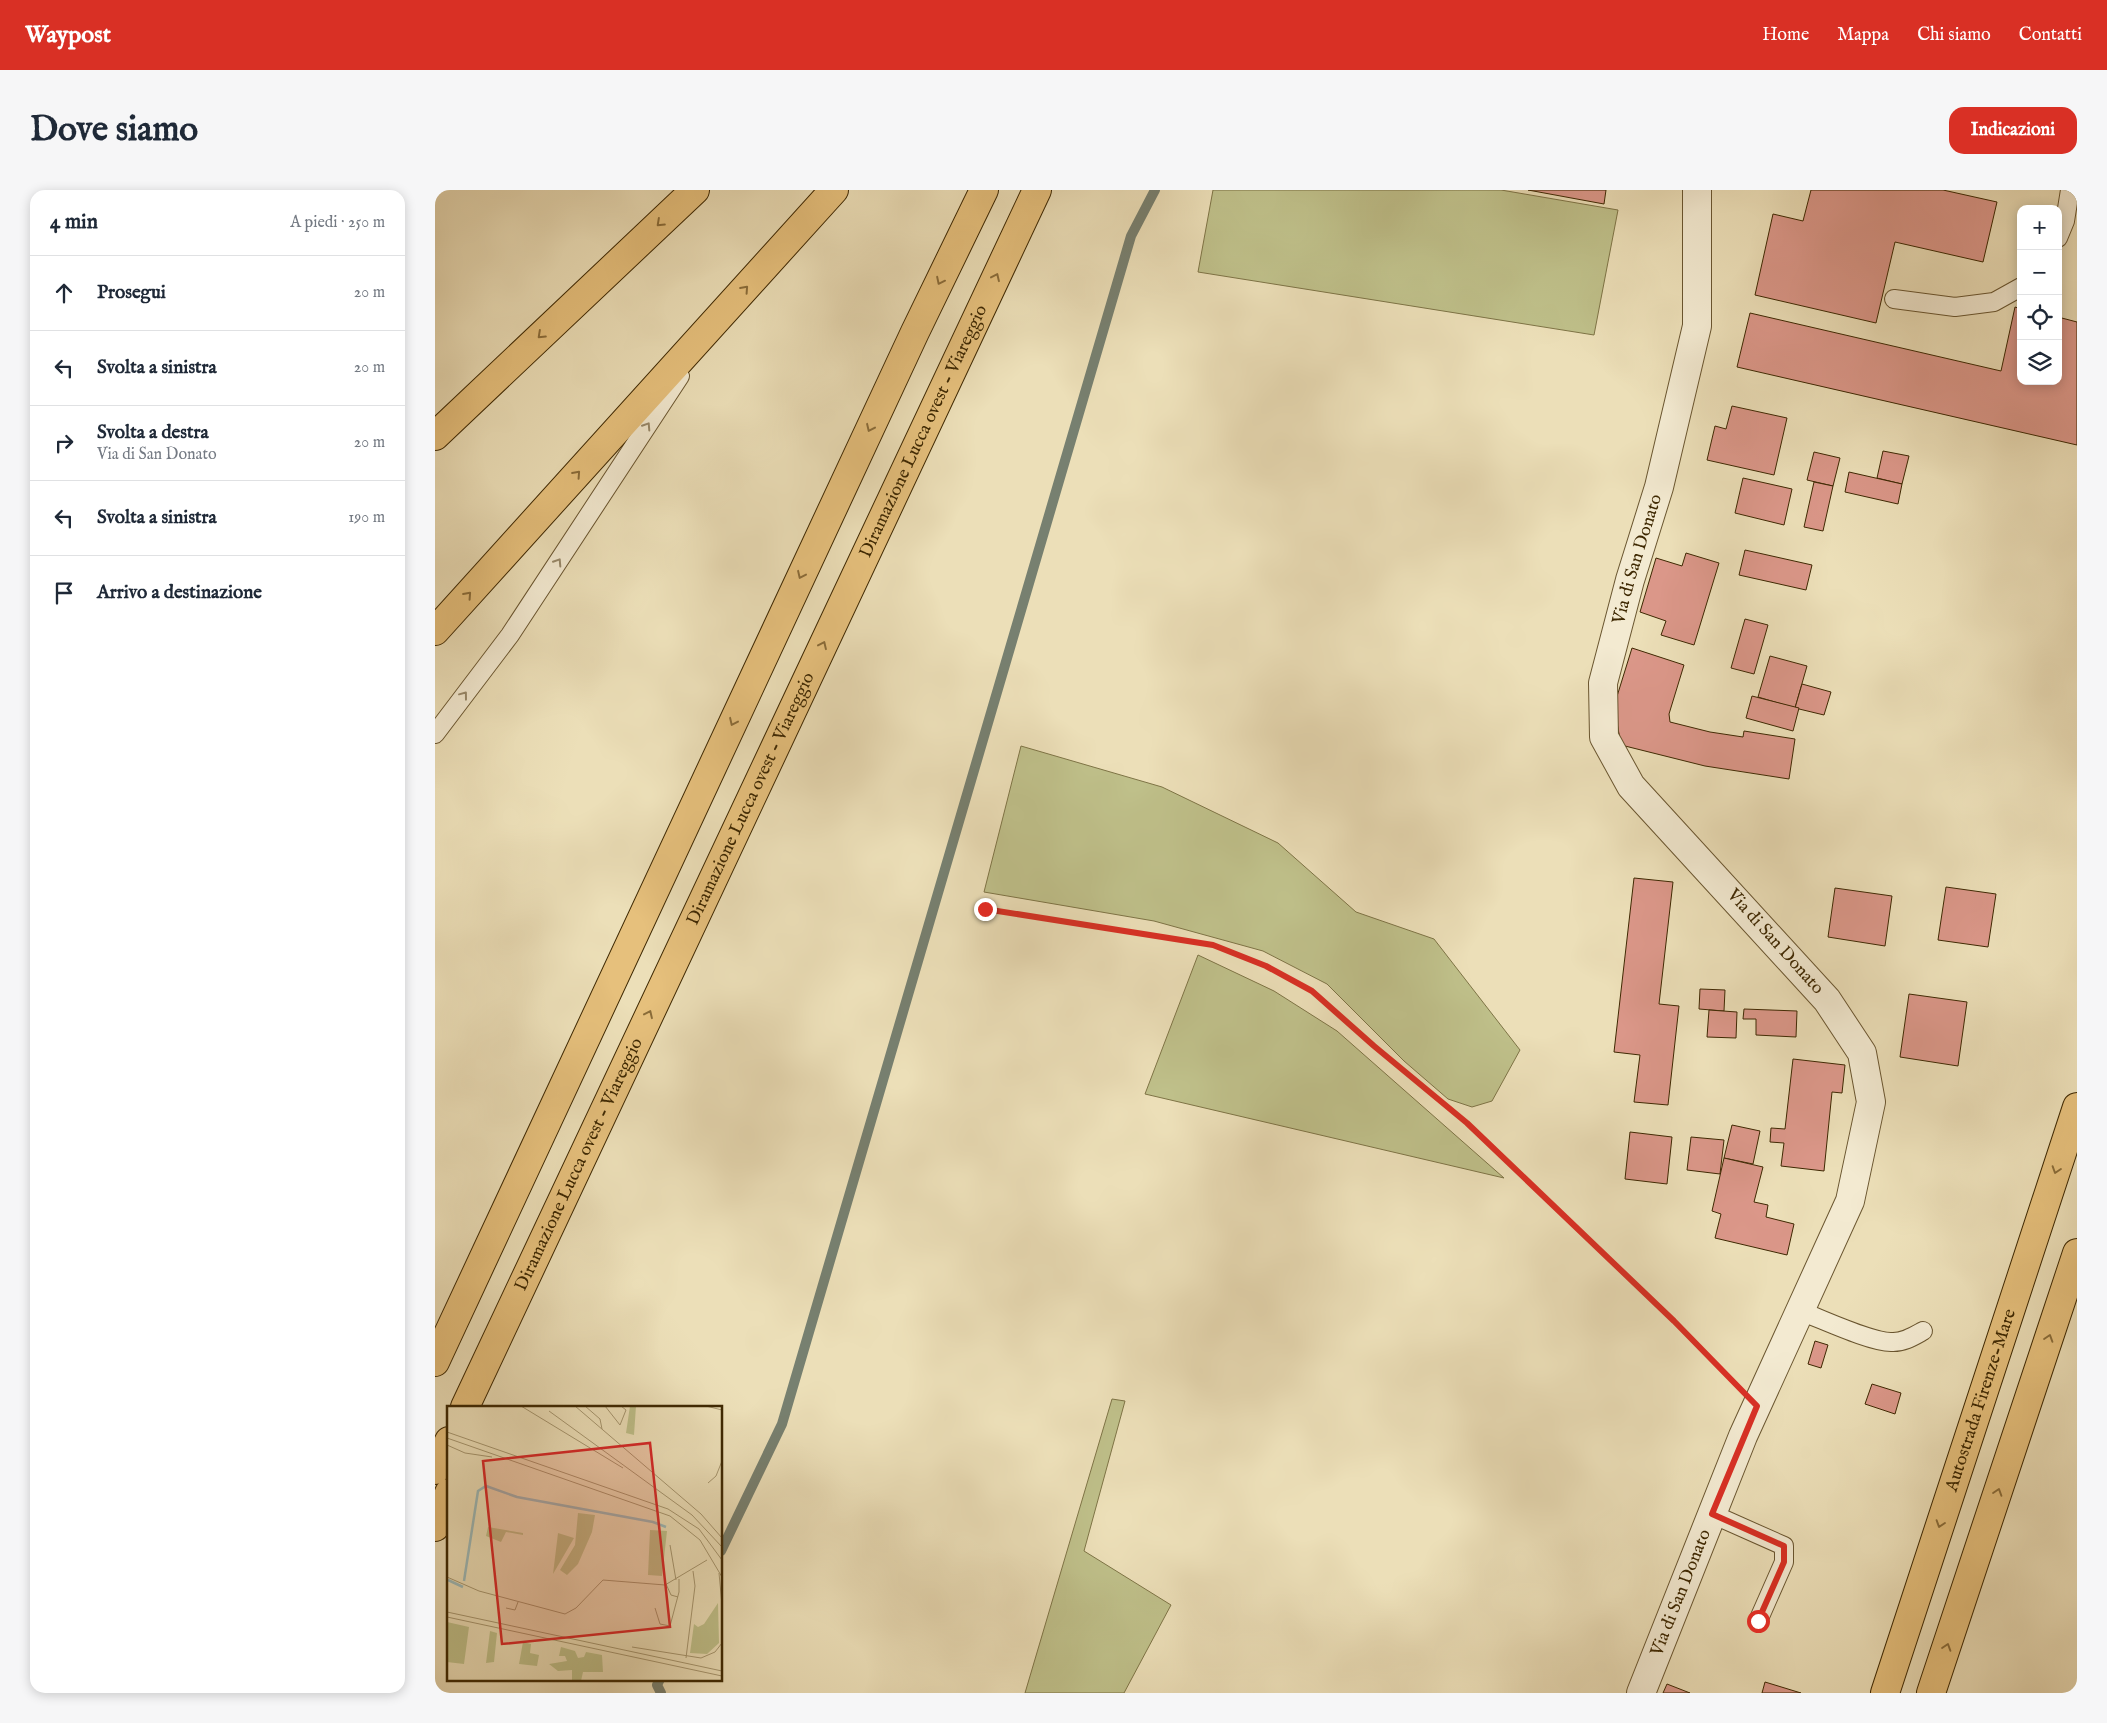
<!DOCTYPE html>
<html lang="it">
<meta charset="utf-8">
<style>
body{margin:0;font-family:"IM FELL English",serif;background:#f6f6f7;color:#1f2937}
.controls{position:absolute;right:15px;top:15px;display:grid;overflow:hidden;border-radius:10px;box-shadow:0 2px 12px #0003}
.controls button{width:45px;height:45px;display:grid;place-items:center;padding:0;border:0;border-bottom:1px solid #e0e1e3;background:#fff;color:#1f2937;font:25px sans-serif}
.stop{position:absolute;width:15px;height:15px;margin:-11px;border:4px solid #d93025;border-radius:50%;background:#fff}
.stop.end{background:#d93025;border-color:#fff;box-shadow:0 1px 5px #0008}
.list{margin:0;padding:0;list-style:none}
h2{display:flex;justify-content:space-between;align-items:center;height:65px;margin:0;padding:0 20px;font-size:21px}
h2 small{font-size:16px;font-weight:400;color:#747a83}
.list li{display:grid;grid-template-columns:32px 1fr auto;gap:15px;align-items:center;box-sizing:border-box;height:75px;padding:0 20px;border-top:1px solid #e0e1e3}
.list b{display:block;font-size:19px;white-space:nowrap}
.list p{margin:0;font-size:16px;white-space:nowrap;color:#747a83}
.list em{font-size:16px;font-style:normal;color:#747a83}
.icon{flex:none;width:28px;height:28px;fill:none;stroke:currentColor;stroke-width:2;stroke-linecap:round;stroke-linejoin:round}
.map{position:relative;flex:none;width:1642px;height:1503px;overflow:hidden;border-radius:15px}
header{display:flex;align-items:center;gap:30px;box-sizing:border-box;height:70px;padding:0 25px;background:#d93025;color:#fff}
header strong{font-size:24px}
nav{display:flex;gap:28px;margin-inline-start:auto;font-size:18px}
.intro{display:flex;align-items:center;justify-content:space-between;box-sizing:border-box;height:120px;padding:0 30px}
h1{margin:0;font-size:35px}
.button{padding:12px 22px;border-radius:15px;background:#d93025;color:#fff;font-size:18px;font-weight:700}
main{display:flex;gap:30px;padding:0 30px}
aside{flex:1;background:#fff;border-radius:15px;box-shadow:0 2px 12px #0003}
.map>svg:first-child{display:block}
.green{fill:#bfc08a;stroke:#7e7446}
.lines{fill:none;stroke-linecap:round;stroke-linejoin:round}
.stream{stroke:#778070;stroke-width:10}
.building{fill:#db9789;stroke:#3e2802}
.lane-casing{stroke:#6a5630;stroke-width:20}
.street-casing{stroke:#6a5630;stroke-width:30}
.highway-casing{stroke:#3e2802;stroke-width:30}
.path{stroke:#3e2802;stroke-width:3;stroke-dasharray:4 2.5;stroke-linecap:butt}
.lane{stroke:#f3ead1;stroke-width:18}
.street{stroke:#f3ead1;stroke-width:28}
.highway{stroke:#e6c07c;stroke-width:28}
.oneway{stroke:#8a6c39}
.oneway2{stroke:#98896a}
.route{stroke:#d93025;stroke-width:6}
.labels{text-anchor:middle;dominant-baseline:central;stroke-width:4.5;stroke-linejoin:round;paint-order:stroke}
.street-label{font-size:18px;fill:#3e2802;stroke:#f3ead1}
.inset-river{fill:none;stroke:#9dbab9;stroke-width:2.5}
.inset-road{fill:none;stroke:#a6966f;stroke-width:1}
.view{fill:#d62828;fill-opacity:0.15;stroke:#d62828;stroke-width:2.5}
.inset-edge{fill:none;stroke:#3e2802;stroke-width:2.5}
</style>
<header>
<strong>Waypost</strong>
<nav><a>Home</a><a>Mappa</a><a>Chi siamo</a><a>Contatti</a></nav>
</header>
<div class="intro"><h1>Dove siamo</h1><a class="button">Indicazioni</a></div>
<main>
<aside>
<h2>4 min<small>A piedi · 250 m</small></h2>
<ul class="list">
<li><svg class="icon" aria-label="ahead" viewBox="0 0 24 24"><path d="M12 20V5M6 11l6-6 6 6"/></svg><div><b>Prosegui</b></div><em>20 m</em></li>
<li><svg class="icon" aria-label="left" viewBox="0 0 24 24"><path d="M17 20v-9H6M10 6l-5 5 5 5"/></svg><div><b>Svolta a sinistra</b></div><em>20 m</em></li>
<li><svg class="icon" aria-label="right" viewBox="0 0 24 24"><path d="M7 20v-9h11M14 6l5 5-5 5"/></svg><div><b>Svolta a destra</b><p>Via di San Donato</p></div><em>20 m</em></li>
<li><svg class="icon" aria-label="left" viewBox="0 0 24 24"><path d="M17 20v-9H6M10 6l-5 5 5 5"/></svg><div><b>Svolta a sinistra</b></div><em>190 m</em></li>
<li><svg class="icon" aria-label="arrive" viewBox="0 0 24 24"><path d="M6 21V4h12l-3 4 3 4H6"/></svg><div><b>Arrivo a destinazione</b></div></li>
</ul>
</aside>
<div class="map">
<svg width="1642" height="1503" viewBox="0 0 1642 1503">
<rect width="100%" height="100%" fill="#ecdfb8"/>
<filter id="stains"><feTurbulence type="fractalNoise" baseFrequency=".004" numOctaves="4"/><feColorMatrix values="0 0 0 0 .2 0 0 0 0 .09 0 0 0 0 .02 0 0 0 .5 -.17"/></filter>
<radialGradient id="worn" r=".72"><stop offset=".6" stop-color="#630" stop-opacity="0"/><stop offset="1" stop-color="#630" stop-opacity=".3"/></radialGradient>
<g class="green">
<polygon points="778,0 1066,0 1183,20 1159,145 763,82"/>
<polygon points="586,556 727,597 843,653 921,722 999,749 1085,860 1057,911 1037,917 1013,909 969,871 892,794 828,761 719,731 549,702"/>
<polygon points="763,765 839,801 902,841 1069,988 710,904"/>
<polygon points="677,1209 690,1211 649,1361 736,1415 689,1503 590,1503"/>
</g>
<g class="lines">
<g class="stream">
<polyline points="286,1361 347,1234 696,46 720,0"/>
<polyline points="225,1489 222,1495 226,1503"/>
</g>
</g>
<g class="building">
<polygon points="1093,0 1171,0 1169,14"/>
<polygon points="1376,0 1508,0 1562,12 1548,72 1460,52 1441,133 1320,105 1338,24 1368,31"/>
<polygon points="1580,117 1586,119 1586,191 1623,191 1623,127 1642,132 1642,255 1302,177 1315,123 1566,181"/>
<polygon points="1297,216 1352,228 1339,285 1272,270 1280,236 1291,239"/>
<polygon points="1448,261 1474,266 1467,294 1442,288"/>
<polygon points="1379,262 1405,268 1398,296 1372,290"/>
<polygon points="1414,282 1467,294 1463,314 1410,302"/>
<polygon points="1308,288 1357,299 1349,335 1300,323"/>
<polygon points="1379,292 1398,296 1388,341 1369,337"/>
<polygon points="1310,360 1377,375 1371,400 1304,385"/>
<polygon points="1251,363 1284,373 1259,455 1226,445 1231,431 1205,422 1221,368 1247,376"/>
<polygon points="1310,429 1333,435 1319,484 1296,478"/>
<polygon points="1197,458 1249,475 1234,524 1235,532 1275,542 1308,547 1309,541 1360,549 1354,589 1270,576 1186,555 1179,516"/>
<polygon points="1335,466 1372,476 1360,518 1323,507"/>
<polygon points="1367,494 1396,502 1389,525 1360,518"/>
<polygon points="1317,506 1364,518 1358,541 1311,528"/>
<polygon points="1199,688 1238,692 1224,814 1244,816 1233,915 1199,912 1205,865 1179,862"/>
<polygon points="1511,697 1561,704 1553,757 1503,750"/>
<polygon points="1400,698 1457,706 1450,756 1393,747"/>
<polygon points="1265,799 1290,800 1289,821 1264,819"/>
<polygon points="1474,804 1532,812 1523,876 1465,867"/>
<polygon points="1309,819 1362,821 1361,847 1321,845 1321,829 1308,829"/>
<polygon points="1274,820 1302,822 1301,848 1272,847"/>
<polygon points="1358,869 1410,875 1407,903 1397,902 1389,981 1346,976 1349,953 1335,952 1336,938 1350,939"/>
<polygon points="1297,935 1325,941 1318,974 1289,968"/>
<polygon points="1195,942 1237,947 1232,994 1190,989"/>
<polygon points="1256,947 1289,950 1285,984 1252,980"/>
<polygon points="1289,968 1328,977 1319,1012 1333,1015 1331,1027 1359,1034 1352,1065 1280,1048 1286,1024 1277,1021"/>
<polygon points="1380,1151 1393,1155 1386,1178 1373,1174"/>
<polygon points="1437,1194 1466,1203 1460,1224 1430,1214"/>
<polygon points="1330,1492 1366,1503 1327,1503"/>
<polygon points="1232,1494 1255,1503 1228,1503"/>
</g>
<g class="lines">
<defs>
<g id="lane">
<polyline points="1623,48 1630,31 1635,0"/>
<polyline points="1459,109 1520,117 1559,112 1586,97"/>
<polyline points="0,544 75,445 245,186"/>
<path d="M1365 1121C1387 1129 1435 1152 1456 1152 1468 1153 1479 1146 1488 1141"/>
<polyline points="1277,1324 1349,1356 1349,1372 1323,1431"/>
</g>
<g id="street">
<path id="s1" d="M1206 1503 1308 1246 1415 1011 1436 912 1427 863 1392 810 1196 596 1169 547 1168 493 1195 390 1224 297 1262 136V0"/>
</g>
<g id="highway">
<polyline points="0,246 260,0"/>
<polyline points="0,441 399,0"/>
<polyline points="0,1172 480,142 549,0"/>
<path id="s2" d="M30 1217 602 0"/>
<polyline points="0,1280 14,1251"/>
<polyline points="0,1337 14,1303"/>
<path id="s3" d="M1450 1503 1642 917"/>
<polyline points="1496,1503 1642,1063"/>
</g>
</defs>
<use href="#lane" class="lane-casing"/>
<use href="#street" class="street-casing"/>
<use href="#highway" class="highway-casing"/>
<polyline class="path" points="550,719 778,755 831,776 877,801 939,856 1032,933 1239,1131 1299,1192"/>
<use href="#lane" class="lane"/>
<use href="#street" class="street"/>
<use href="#highway" class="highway"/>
</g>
<defs><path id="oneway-chevron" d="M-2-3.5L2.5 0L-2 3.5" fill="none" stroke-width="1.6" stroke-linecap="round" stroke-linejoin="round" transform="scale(1.25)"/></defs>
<g class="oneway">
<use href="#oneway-chevron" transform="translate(225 33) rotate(137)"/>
<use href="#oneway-chevron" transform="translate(561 87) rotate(-65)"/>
<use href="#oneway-chevron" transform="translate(505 91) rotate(116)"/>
<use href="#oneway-chevron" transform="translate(310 99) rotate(-48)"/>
<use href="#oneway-chevron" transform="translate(106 145) rotate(137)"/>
<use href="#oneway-chevron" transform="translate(435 238) rotate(115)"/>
<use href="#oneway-chevron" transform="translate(142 284) rotate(-48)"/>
<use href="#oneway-chevron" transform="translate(366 385) rotate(115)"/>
<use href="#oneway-chevron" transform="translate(33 405) rotate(-48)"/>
<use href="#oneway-chevron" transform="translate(388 455) rotate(-65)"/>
<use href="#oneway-chevron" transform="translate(298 532) rotate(115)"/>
<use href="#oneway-chevron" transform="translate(214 824) rotate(-65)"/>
<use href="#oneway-chevron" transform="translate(1621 980) rotate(108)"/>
<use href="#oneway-chevron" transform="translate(1614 1148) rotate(-72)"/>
<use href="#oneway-chevron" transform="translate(1563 1302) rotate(-72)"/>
<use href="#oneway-chevron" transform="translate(1505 1334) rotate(108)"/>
<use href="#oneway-chevron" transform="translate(1512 1457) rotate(-72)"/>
</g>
<g class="oneway2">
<use href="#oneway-chevron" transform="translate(212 236) rotate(-57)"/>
<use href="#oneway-chevron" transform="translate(123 372) rotate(-57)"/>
<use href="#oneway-chevron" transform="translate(29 505) rotate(-53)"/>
</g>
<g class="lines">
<polyline class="route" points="550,719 778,755 831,776 877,801 939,856 1032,933 1239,1131 1322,1216 1277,1324 1349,1356 1349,1372 1323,1431"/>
</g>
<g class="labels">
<g class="street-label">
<text stroke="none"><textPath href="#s2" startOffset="1078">Diramazione Lucca ovest - Viareggio</textPath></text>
<text stroke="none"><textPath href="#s1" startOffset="1278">Via di San Donato</textPath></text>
<text stroke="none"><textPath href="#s2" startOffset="672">Diramazione Lucca ovest - Viareggio</textPath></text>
<text transform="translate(1340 752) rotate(48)">Via di San Donato</text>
<text stroke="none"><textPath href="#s2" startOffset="268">Diramazione Lucca ovest - Viareggio</textPath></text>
<text stroke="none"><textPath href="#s3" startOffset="308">Autostrada Firenze-Mare</textPath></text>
<text stroke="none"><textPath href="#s1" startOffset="108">Via di San Donato</textPath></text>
</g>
</g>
<g transform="translate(12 1216)">
<rect width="275" height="275" fill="#ecdfb8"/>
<path d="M183 0H189L187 29 179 27ZM131 107 148 109 145 126 131 158 120 169 113 164 128 139ZM41 121 76 127V129L59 126 54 136 39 130ZM203 124 220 125 215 170 201 169ZM111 127 127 132 106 168ZM271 197 272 237 260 248 243 247 247 218 251 221 257 218ZM0 216 22 221 17 258 0 256ZM43 225 50 227 47 256 39 257ZM76 236 84 238 83 247 92 249 90 260 72 258ZM114 241 128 245 131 252 137 251 139 246 155 249 156 266H136L134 275H125V264L111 265 102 258 120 255 118 250H112Z" fill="#bfc08a"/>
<path class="inset-river" d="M1 174 16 181M17 175 31 85 39 80 70 91 206 116 219 121"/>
<path class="inset-road" d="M74 0 176 62M128 0 254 108 275 132M138 0 153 13 155 23M158 0 173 19 179 4 174 0M259 0 275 4M102 5 245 109 275 141M0 26 221 103 252 123 275 154M0 32 223 110 253 134 275 171M0 39 18 47 45 51M261 77 269 70 275 55M223 139 229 174M272 167 275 199M0 171 32 185 118 208 129 202 156 174 218 179 260 154M219 178 224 189 231 191M59 202 68 204 71 196M208 202 213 218 223 220 232 186V173M0 206 275 265M0 211 275 270M185 241 254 252 268 246 275 237M239 252 248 180 246 165"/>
<path class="view" d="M203 37 223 221 55 238 36 55Z"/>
<rect width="275" height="275" class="inset-edge"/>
</g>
<rect width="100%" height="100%" filter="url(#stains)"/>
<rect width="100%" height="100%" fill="url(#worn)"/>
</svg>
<div class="controls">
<button>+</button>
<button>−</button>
<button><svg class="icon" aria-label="locate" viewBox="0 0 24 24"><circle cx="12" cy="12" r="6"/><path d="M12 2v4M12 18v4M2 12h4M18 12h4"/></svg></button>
<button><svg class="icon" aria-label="layers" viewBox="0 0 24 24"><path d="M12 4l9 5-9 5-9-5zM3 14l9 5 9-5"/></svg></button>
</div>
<div class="stop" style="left:1323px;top:1431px"></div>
<div class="stop end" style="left:550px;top:719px"></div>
</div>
</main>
